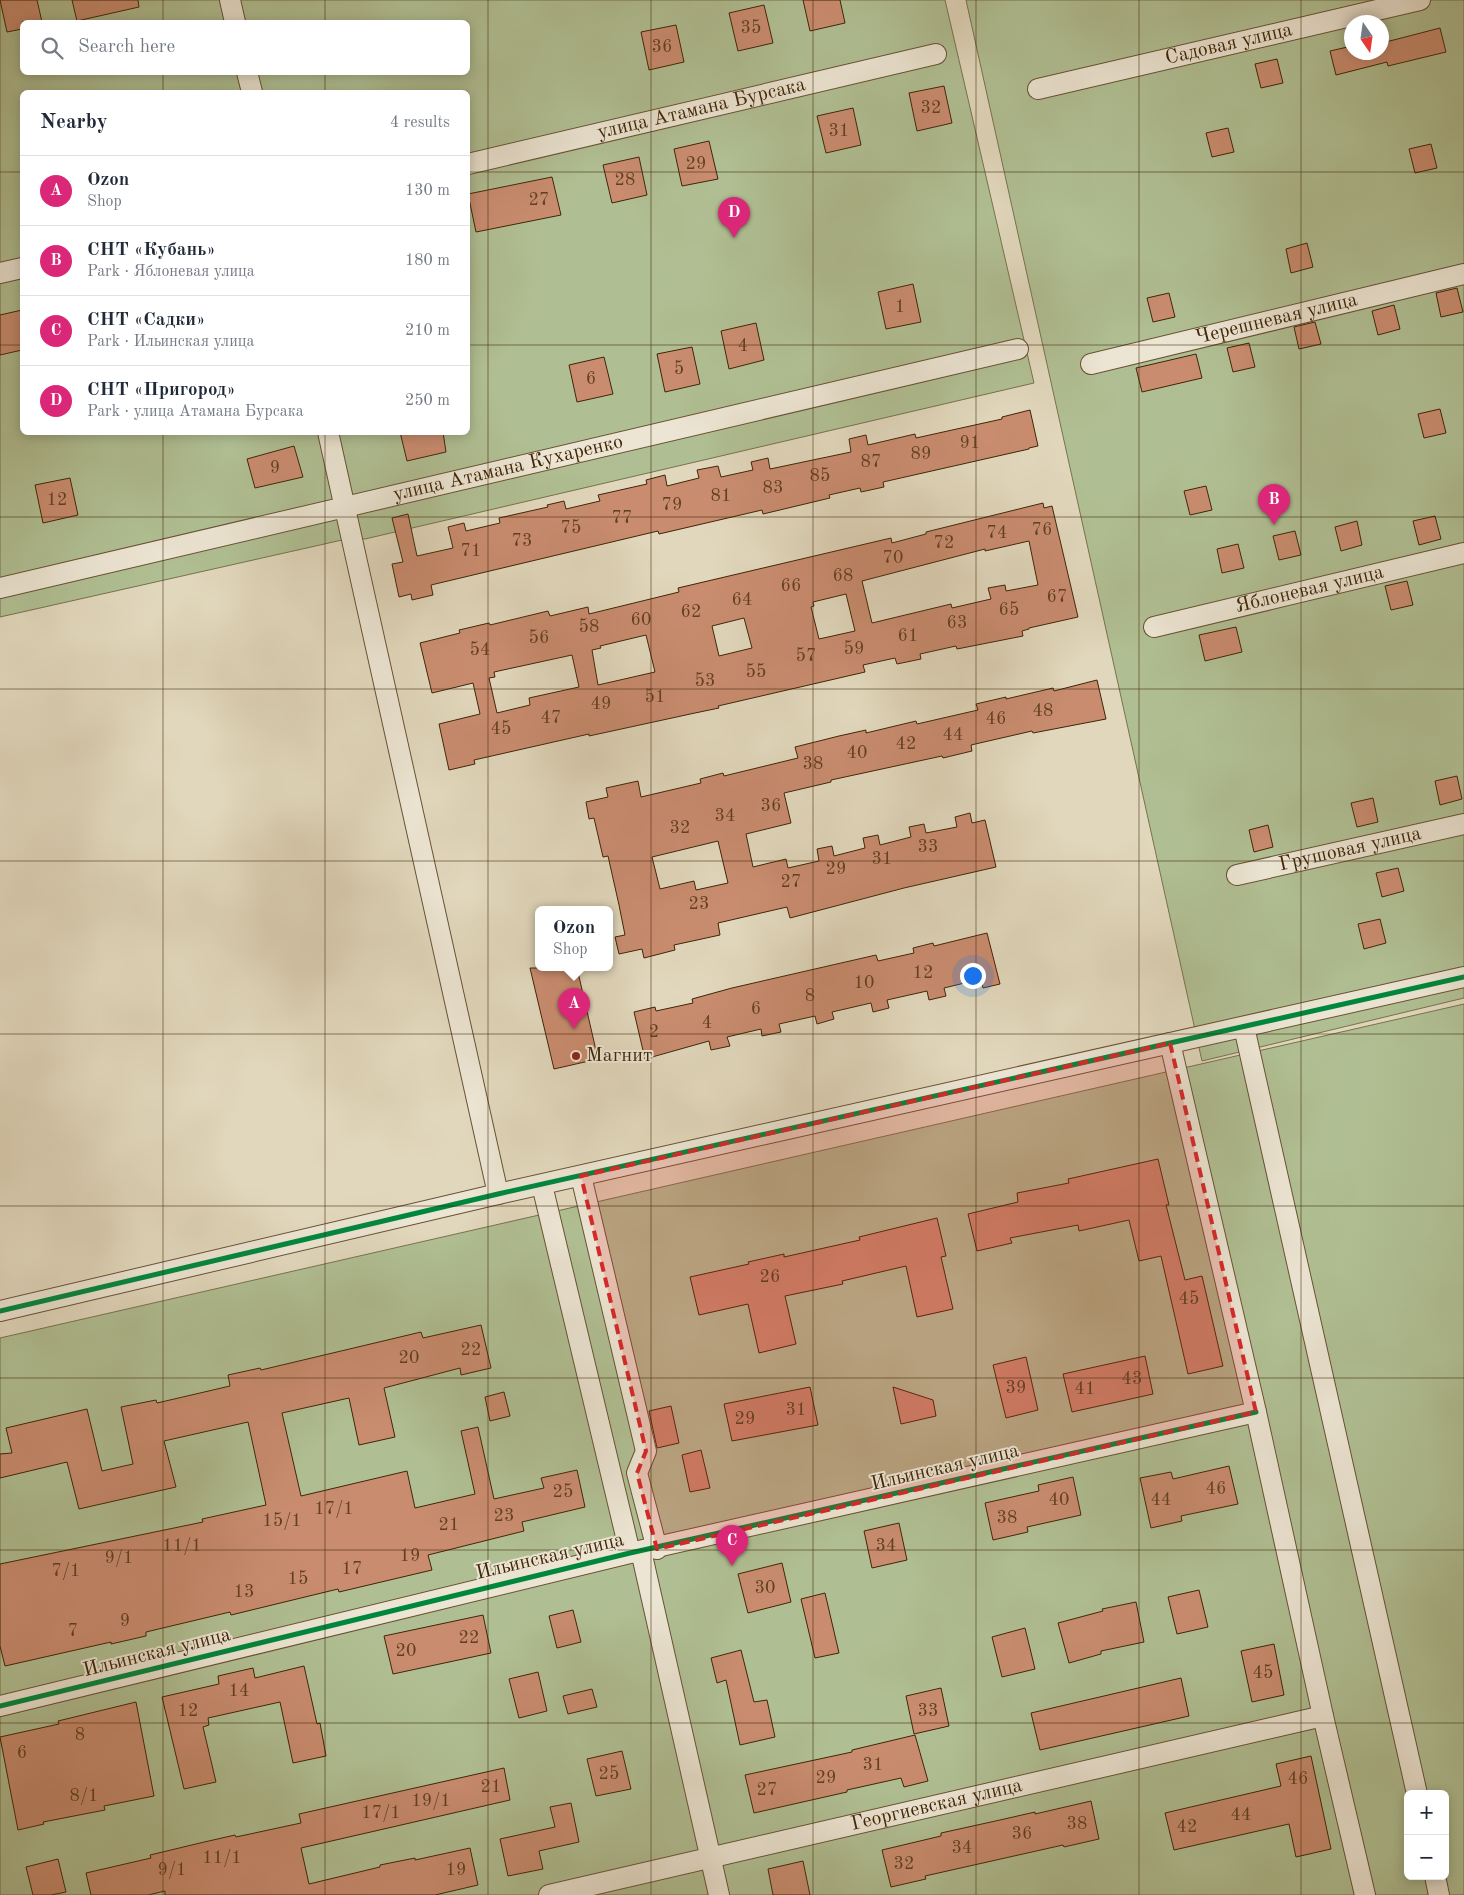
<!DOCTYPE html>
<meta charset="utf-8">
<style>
body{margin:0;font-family:"Old Standard TT",serif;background:#f2f2f3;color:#1f2937}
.controls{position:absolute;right:15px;bottom:15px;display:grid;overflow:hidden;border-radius:8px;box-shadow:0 2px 12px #0003}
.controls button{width:45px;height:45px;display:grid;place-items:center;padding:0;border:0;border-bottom:1px solid #e0e1e3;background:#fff;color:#1f2937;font:25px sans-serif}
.compass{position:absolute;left:1344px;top:15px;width:45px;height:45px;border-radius:50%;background:#fff;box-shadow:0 2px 12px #0003;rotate:167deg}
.you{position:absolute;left:972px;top:975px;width:18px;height:18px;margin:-12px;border:4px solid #fff;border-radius:50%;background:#1a73e8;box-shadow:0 0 0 8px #1a73e833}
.badge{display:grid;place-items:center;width:32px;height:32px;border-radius:50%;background:#db2777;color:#fff;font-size:16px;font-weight:700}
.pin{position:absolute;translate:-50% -41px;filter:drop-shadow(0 1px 2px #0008)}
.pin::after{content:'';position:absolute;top:26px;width:18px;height:15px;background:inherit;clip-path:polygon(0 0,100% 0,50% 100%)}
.popup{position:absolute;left:535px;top:906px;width:78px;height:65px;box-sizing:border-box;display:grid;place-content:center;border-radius:8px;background:#fff;filter:drop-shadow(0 1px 4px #0005);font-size:16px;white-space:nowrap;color:#747a83}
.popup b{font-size:19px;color:#1f2937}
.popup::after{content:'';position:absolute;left:50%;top:100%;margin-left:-10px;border:10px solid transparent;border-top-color:#fff}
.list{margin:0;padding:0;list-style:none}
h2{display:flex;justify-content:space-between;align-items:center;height:65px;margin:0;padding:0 20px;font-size:21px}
h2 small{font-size:16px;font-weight:400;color:#747a83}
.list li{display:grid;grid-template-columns:32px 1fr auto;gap:15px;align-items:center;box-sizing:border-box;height:70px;padding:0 20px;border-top:1px solid #e0e1e3}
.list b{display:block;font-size:19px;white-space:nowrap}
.list p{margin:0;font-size:16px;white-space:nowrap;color:#747a83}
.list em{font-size:16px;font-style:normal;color:#747a83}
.icon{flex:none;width:28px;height:28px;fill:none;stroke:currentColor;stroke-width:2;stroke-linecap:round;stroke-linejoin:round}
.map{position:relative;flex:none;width:1464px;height:1895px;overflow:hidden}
.search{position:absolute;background:#fff;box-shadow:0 2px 12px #0003;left:20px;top:20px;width:450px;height:55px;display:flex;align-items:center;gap:12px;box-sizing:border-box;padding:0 18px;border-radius:8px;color:#747a83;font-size:19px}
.panel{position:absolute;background:#fff;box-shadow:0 2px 12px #0003;left:20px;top:90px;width:450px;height:345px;border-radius:8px}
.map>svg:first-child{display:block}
.green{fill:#b0bf93;stroke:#78724d;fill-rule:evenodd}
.building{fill:#c98c6f;stroke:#3f2507;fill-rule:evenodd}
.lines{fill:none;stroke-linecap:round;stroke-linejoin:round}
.minor-casing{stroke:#685234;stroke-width:22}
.minor{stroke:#ece5d3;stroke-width:20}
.cycleway-casing{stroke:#ece5d3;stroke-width:8}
.cycleway{stroke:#00873e;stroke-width:5}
.marked{fill:#d62828;fill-opacity:0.2;stroke:#d62828;stroke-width:4;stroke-dasharray:10 6;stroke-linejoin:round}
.grid{fill:none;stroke:#3f2507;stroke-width:1;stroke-opacity:0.55}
.poi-dot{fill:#8f2418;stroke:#ece5d3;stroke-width:2}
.labels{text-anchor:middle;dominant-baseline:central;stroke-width:4;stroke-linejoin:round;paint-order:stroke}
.number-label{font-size:18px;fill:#623f21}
.street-label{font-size:20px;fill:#3f2507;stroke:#ece5d3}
.poi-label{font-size:20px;fill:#3f2507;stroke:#ece5d3;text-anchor:start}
</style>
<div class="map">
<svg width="1464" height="1895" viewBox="0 0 1464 1895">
<rect width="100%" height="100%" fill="#e1d7bc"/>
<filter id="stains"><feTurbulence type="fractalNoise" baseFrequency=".004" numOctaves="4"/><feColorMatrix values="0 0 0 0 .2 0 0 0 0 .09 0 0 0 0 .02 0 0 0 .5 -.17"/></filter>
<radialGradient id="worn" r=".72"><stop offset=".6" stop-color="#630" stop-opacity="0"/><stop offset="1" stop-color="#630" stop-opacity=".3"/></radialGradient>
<g class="green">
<path d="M0 0H945L1034 383 365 539 351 538 0 617ZM22 22H468V72H22ZM22 92H468V432H22Z"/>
<path d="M966 0H1464V998L1202 1061ZM1352 22H1382V52H1352Z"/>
<path d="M1464 1004V1895H0V1338ZM1408 1794H1445V1876H1408Z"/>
</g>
<g class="building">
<polygon points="0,0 37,0 42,22 22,22 22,29 7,32"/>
<polygon points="72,0 138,0 139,7 77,21"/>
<polygon points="803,0 840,0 845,23 810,31"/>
<polygon points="764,5 773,43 738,51 729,13"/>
<polygon points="676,25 684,62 649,70 641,32"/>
<polygon points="1440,28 1446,52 1388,66 1387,62 1336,75 1330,51 1352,46 1352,52 1382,52 1382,43"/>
<polygon points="1277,59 1283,83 1261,88 1255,64"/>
<polygon points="944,86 952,123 917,131 909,93"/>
<polygon points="853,108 861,145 826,153 817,116"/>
<polygon points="1228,128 1234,152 1212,157 1206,133"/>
<polygon points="709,141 718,179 682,186 674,149"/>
<polygon points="1431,144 1437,168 1415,173 1409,149"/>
<polygon points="639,157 647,195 612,203 603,165"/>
<polygon points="552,177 561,215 476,232 468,194"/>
<polygon points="1307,243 1313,267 1291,273 1286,249"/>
<polygon points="913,284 921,322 886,329 878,292"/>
<polygon points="1457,288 1463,312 1441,317 1436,293"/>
<polygon points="1169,293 1175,317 1153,322 1147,298"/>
<polygon points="1394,305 1400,329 1378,335 1372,311"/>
<polygon points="22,310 22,350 0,355 0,315"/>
<polygon points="1315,322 1321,344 1299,349 1294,327"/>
<polygon points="756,323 764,360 729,369 721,331"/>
<polygon points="1249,343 1255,367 1233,372 1227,348"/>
<polygon points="692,347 700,384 665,392 657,354"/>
<polygon points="1196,354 1202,378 1142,392 1136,368"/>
<polygon points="604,357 613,394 577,402 569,365"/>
<polygon points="1440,409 1446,433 1424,438 1418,414"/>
<polygon points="1030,410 1038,446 1029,448 1029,449 883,482 884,487 861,492 860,488 829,495 830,498 763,514 762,510 659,534 658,531 431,585 433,595 412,600 411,594 399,597 392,564 403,562 392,518 408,514 417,556 453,548 448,527 464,523 466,531 500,523 499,518 548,507 547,505 564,501 566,509 600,501 598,495 647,484 646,480 665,475 667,486 699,478 697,470 718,466 721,477 753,470 751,462 768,458 770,469 851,452 849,439 866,435 868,445 915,434 916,438 1002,419 1002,417"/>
<polygon points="400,432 443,432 446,452 407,461"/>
<polygon points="294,446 303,477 255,488 247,459"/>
<polygon points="70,478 78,515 43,523 35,485"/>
<polygon points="1206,486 1212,510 1190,515 1184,491"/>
<path d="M1043 503 1044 508 1052 506 1078 617 1029 628V629L1022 631 1023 636 957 649 956 646 920 654 921 659 897 664 895 658 863 665 865 672 718 706 719 708 695 713 589 736V734L474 760 475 764 449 770 439 724 480 714 473 683 432 693 420 643 460 633 459 630 489 623 490 625 548 611 550 616 588 607 589 614 679 592 678 588 891 538 892 543 926 534V532ZM1029 541 1038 585 1006 591 1005 585 988 588 991 599 952 608 951 604 872 623 862 581 985 549V551ZM846 594 855 631 819 639 811 607 814 606 813 602ZM744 618 752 648 719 656 712 626ZM646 635 655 672 598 685 592 650 601 648 600 646ZM572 655 579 687 529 698 530 705 497 713 489 678 495 677 494 672Z"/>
<polygon points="1435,516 1441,539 1419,545 1413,521"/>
<polygon points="1357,521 1362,545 1341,551 1335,527"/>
<polygon points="1295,531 1301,555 1279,560 1273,536"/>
<polygon points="1238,544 1244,568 1222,573 1217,549"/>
<polygon points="1407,581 1413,605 1391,610 1385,586"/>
<polygon points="1236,627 1242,652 1205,661 1199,635"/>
<path d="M1097 680 1106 719 1033 733 1032 731 971 745 972 751 943 758 942 756 831 780V782L784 793 791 823 746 834 753 867 786 859 788 868 819 861 817 849 832 846 834 856 865 848 863 838 878 835 880 845 911 837 909 827 924 824 926 833 957 827 955 817 970 813 972 823 985 820 996 867 904 888 790 918 787 907 718 923 720 935 674 945 675 950 644 958 642 949 619 954 615 937 625 935 619 905 608 856 603 857 594 818 589 819 586 802 608 797 606 788 638 781 641 797 701 783 700 779 723 773 724 776 798 758 795 747 839 736 866 730V733L916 721 917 724 978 710 976 704 1006 697V699L1053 688 1054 691ZM718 841 728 883 696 890 694 881 660 889 652 857Z"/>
<polygon points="1457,776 1462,799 1440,805 1435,781"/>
<polygon points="1373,798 1378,822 1357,827 1351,803"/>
<polygon points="1268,825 1273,847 1254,852 1249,830"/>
<polygon points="1398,868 1404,891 1382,897 1376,873"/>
<polygon points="1380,919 1386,943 1364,949 1358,924"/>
<polygon points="987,933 1000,984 983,988 981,979 944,988 946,996 929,1000 927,991 887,1000 889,1008 873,1012 871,1003 832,1012 834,1019 817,1024 815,1016 779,1024 781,1032 762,1036 761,1029 727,1037 730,1046 711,1050 709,1041 645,1059 634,1012 655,1007 656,1011 693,1003 692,999 732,988 876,955 878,961 914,953 913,948 933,943 934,946"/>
<polygon points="530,968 577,968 598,1059 554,1069"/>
<polygon points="1158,1159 1169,1205 1166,1205 1185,1280 1202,1276 1223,1366 1188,1374 1161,1256 1139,1261 1129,1220 1079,1231 1078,1225 1010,1238 1012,1243 977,1251 968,1214 1018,1202 1017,1193 1069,1183 1068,1179"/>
<polygon points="937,1218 946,1256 941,1257 953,1309 917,1317 906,1266 842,1281 843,1284 785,1296 796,1344 759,1353 748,1304 699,1315 690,1277 749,1264 748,1262 784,1254 784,1257 860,1240 859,1237"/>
<polygon points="481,1325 491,1368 461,1375 460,1368 384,1388 395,1437 359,1445 349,1398 282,1413 301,1496 407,1471 415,1508 475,1494 461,1431 478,1427 494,1499 544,1488 541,1478 577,1470 585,1507 522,1522 524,1531 428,1555 432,1570 339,1592 338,1589 231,1615 230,1612 146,1632 146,1636 111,1644 111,1642 5,1666 0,1646 0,1564 203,1522 202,1519 266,1505 248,1422 164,1441 176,1487 79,1509 67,1462 0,1478 0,1454 12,1453 6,1428 87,1409 102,1471 133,1464 121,1407 156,1400 157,1403 230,1386 228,1375 260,1368 261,1370 421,1332 423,1338"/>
<polygon points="1145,1356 1153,1394 1072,1412 1063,1374"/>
<polygon points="1026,1357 1038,1410 1006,1418 993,1365"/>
<polygon points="810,1387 818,1425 732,1441 724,1404"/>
<polygon points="893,1387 933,1400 936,1416 901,1424"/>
<polygon points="504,1392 510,1416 490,1421 485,1397"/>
<polygon points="671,1406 679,1443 657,1448 649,1411"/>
<polygon points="701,1450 710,1488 690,1492 682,1455"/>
<polygon points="1229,1466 1238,1504 1181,1516 1182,1521 1151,1528 1140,1478 1171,1472 1173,1479"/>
<polygon points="1073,1477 1081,1515 1027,1527 1028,1532 993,1540 985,1503 1039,1491 1038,1485"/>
<polygon points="899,1523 907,1560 872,1568 864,1531"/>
<polygon points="782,1563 791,1602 748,1613 738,1574"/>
<polygon points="1199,1590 1208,1627 1177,1634 1168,1597"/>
<polygon points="825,1593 839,1653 815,1658 801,1599"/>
<polygon points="1136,1602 1144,1642 1101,1651 1101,1654 1069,1663 1058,1623 1103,1611 1102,1609"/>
<polygon points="573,1610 581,1642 557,1648 549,1616"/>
<polygon points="483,1615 491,1653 393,1674 384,1636"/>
<polygon points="1025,1628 1035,1669 1002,1677 992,1637"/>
<polygon points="1274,1644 1284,1695 1252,1702 1241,1651"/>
<polygon points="741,1650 754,1702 767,1700 775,1737 740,1745 726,1680 717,1683 711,1658"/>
<polygon points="304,1666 317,1724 320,1723 326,1756 293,1763 280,1702 208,1718 209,1725 203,1727 216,1782 184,1789 162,1697 219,1684 218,1676 253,1668 255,1678"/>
<polygon points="538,1672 547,1711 519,1718 509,1679"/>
<polygon points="1181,1678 1189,1716 1040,1750 1031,1713"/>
<polygon points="941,1688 949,1726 914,1734 906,1696"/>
<polygon points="592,1689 597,1707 568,1714 563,1696"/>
<polygon points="136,1702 154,1796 104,1806 105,1810 43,1822 44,1824 18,1830 0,1737 59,1724 58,1721"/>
<polygon points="915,1735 928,1781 904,1787 901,1778 847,1790 847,1792 754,1813 745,1775 852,1752 852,1750"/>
<polygon points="622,1751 631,1789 596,1796 587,1759"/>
<polygon points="1311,1756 1331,1849 1296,1857 1289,1824 1174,1850 1165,1813 1281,1786 1276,1764"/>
<polygon points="504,1768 510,1800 301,1848 309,1884 380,1867 380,1865 415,1858 415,1860 470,1848 478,1885 435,1895 165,1895 165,1891 148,1895 91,1895 86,1873 151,1858 150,1855 200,1843 235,1835 236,1837 301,1823 299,1814"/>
<polygon points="1091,1801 1099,1839 1064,1847 1063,1845 925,1876 926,1879 891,1887 882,1850 941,1836 941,1833 1000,1820 1035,1812 1035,1814"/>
<polygon points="571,1803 579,1842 539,1851 543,1869 508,1876 500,1839 555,1827 550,1807"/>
<polygon points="58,1859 66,1892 51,1895 33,1895 26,1867"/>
<polygon points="803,1861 810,1895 773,1895 768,1869"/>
</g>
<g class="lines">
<defs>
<g id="minor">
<polyline points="230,0 235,22"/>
<polyline points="247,72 252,92"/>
<path id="s1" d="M1038 89 1420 0"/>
<path id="s2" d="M468 164 936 54"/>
<polyline points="0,273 22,268"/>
<path id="s3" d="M1091 364 1464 274"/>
<polyline points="328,432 498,1194"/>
<path id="s4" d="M0 588 1018 349"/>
<path id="s5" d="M1154 627 1464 553"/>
<path id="s6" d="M1237 875 1464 824"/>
<polyline points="1244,1027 1417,1794"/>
<polyline points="1170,1043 1256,1412 1323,1716 1365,1895"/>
<polyline points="581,1176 646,1451 637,1473 657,1549"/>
<polyline points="542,1185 630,1553"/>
<polyline points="0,1311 498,1194 1464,977"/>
<polyline points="641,1551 719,1895"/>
<polyline points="0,1706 630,1553 1256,1412"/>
<polyline points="1435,1876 1439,1895"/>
<path id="s7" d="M549 1895 1323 1716"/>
</g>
</defs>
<use href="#minor" class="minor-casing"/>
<use href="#minor" class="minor"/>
<defs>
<g id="cycleway">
<polyline points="0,1311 498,1194 1464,977"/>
<polyline points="0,1706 630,1553 1256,1412"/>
</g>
</defs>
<use href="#cycleway" class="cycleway-casing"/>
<use href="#cycleway" class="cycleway"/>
</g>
<path class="marked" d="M1170 1043 1256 1412 657 1549 637 1473 646 1451 581 1176Z"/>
<path class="grid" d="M163 0V22M325 0V22M488 0V1895M651 0V1895M813 0V1895M976 0V1895M1139 0V1895M1301 0V1895M163 72V92M325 72V92M0 172H22M468 172H1464M0 345H22M468 345H1464M163 432V1895M325 432V1895M0 517H1464M0 689H1464M0 861H1464M0 1034H1464M0 1206H1464M0 1378H1464M0 1550H1464M0 1723H1464"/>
<circle class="poi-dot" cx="576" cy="1056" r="5"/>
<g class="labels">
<g class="number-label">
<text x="751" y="28">35</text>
<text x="662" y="47">36</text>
<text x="931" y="108">32</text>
<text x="839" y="131">31</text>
<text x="696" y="164">29</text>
<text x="625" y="180">28</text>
<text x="539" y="200">27</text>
<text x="900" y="307">1</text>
<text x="743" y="346">4</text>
<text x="679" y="369">5</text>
<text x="591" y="379">6</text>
<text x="970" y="443">91</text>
<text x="921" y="454">89</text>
<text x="871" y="462">87</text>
<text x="275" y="468">9</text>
<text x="820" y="476">85</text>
<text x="773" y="488">83</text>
<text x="721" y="496">81</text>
<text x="57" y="500">12</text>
<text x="672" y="505">79</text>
<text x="622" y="518">77</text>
<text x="571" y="528">75</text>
<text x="1042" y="530">76</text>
<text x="997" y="533">74</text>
<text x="522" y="541">73</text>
<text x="944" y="543">72</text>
<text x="471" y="551">71</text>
<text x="893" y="558">70</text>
<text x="843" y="576">68</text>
<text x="791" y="586">66</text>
<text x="1057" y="597">67</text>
<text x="742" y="600">64</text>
<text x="1009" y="610">65</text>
<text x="691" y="612">62</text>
<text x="641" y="620">60</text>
<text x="957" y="623">63</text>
<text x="589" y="627">58</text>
<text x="908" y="636">61</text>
<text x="539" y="638">56</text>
<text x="854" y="649">59</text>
<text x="480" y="650">54</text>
<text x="806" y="656">57</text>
<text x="756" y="672">55</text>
<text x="705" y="681">53</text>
<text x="655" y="697">51</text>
<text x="601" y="704">49</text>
<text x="1043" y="711">48</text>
<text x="551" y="718">47</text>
<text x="996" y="719">46</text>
<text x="501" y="729">45</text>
<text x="953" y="735">44</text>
<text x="906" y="744">42</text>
<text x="857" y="753">40</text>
<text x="813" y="764">38</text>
<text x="771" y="806">36</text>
<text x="725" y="816">34</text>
<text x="680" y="828">32</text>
<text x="928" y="847">33</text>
<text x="882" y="859">31</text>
<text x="836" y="869">29</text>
<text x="791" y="882">27</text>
<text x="699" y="904">23</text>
<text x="923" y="973">12</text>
<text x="864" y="983">10</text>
<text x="810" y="996">8</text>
<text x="756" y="1009">6</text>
<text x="707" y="1023">4</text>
<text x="654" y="1032">2</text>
<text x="770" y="1277">26</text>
<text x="1189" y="1299">45</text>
<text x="471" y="1350">22</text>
<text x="409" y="1358">20</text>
<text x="1132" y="1379">43</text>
<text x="1016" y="1388">39</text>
<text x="1085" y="1389">41</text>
<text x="796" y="1410">31</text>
<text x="745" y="1419">29</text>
<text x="1216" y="1489">46</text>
<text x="563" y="1492">25</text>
<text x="1059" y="1500">40</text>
<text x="1161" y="1500">44</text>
<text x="334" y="1509">17/1</text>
<text x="504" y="1516">23</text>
<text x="1007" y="1518">38</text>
<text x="282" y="1521">15/1</text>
<text x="449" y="1525">21</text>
<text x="182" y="1546">11/1</text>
<text x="886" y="1546">34</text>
<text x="410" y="1556">19</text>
<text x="119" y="1558">9/1</text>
<text x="352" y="1569">17</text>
<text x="66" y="1571">7/1</text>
<text x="298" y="1579">15</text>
<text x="765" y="1588">30</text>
<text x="244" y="1592">13</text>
<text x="125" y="1621">9</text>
<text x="73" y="1631">7</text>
<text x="469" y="1638">22</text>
<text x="406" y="1651">20</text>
<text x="1263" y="1673">45</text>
<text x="239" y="1691">14</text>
<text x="188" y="1711">12</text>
<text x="928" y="1711">33</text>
<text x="80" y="1735">8</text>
<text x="22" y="1753">6</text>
<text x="873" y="1765">31</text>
<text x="609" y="1774">25</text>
<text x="826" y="1778">29</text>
<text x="1298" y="1779">46</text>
<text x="491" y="1787">21</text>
<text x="767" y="1790">27</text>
<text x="84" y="1796">8/1</text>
<text x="431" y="1801">19/1</text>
<text x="381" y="1813">17/1</text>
<text x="1241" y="1815">44</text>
<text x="1077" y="1824">38</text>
<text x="1187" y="1827">42</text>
<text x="1022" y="1834">36</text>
<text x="962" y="1848">34</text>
<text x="222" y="1858">11/1</text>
<text x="904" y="1864">32</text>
<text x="172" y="1870">9/1</text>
<text x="456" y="1870">19</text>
</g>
<g class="street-label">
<text stroke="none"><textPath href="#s1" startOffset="196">Садовая улица</textPath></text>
<text stroke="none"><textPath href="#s2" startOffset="240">улица Атамана Бурсака</textPath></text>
<text stroke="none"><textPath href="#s3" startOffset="191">Черешневая улица</textPath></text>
<text stroke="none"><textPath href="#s4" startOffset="522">улица Атамана Кухаренко</textPath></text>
<text stroke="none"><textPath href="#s5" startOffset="160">Яблоневая улица</textPath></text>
<text stroke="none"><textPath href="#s6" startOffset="116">Грушовая улица</textPath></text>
<text transform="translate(945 1468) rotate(-13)">Ильинская улица</text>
<text transform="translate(550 1557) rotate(-13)">Ильинская улица</text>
<text transform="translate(157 1653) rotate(-14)">Ильинская улица</text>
<text stroke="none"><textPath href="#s7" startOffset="398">Георгиевская улица</textPath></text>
</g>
<g class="poi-label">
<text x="586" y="1056">Магнит</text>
</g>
</g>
<rect width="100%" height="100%" filter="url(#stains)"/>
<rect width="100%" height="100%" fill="url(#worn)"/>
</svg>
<div class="controls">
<button>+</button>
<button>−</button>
</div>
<svg class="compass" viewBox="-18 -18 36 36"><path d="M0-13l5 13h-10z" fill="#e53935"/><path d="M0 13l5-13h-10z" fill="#747a83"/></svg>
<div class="you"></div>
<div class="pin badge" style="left:574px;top:1029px">A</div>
<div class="popup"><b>Ozon</b>Shop</div>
<div class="pin badge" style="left:1274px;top:525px">B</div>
<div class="pin badge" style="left:732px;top:1566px">C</div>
<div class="pin badge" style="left:734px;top:238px">D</div>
<div class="search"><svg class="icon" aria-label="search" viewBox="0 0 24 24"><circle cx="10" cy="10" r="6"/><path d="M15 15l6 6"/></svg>Search here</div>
<section class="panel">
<h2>Nearby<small>4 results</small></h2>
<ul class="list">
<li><span class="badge">A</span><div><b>Ozon</b><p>Shop</p></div><em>130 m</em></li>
<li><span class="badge">B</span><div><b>СНТ «Кубань»</b><p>Park · Яблоневая улица</p></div><em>180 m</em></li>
<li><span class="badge">C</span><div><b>СНТ «Садки»</b><p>Park · Ильинская улица</p></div><em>210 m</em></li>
<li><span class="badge">D</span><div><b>СНТ «Пригород»</b><p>Park · улица Атамана Бурсака</p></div><em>250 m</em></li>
</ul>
</section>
</div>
